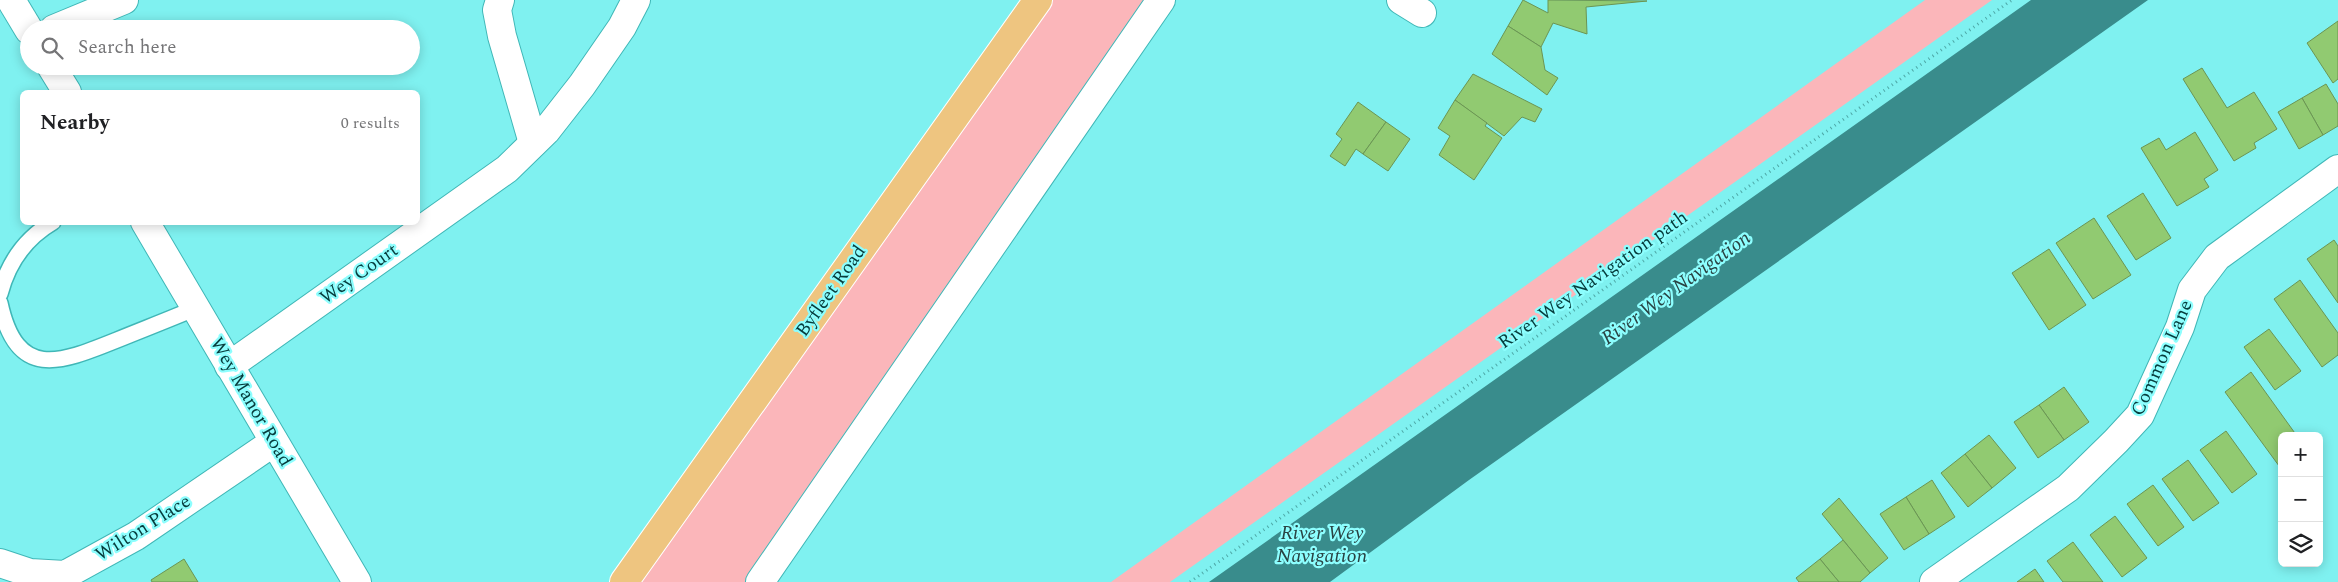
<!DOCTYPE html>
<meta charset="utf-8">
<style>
body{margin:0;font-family:Spectral,serif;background:#f2f2f2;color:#202124}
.controls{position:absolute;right:15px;bottom:15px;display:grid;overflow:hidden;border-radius:8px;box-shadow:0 2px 12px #0003}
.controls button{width:45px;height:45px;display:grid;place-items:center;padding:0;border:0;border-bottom:1px solid #e0e0e0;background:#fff;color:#202124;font:25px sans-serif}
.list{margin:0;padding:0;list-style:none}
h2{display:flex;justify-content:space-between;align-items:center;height:65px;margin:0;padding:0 20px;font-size:21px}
h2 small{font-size:16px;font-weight:400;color:#757577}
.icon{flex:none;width:28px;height:28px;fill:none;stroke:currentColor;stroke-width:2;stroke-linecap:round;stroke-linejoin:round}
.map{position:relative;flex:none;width:2338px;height:582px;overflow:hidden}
.search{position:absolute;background:#fff;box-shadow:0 2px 12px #0003;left:20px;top:20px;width:400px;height:55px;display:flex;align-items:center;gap:12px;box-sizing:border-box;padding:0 18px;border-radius:28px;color:#757577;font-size:19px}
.panel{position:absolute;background:#fff;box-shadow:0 2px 12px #0003;left:20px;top:90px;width:400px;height:135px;border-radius:8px}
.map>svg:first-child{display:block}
.green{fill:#fbb6ba}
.water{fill:#398c8c}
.building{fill:#91ca71;stroke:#6b9553}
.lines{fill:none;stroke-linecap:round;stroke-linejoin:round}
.lane-casing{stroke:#40b7b7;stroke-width:18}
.street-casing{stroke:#40b7b7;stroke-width:30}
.primary-casing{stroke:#fff;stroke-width:30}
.path{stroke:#4ea8a7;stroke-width:3;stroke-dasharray:1 4;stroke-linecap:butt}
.lane{stroke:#fff;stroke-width:15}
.street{stroke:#fff;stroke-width:28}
.primary{stroke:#eec580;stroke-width:28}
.labels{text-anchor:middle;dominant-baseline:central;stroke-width:4.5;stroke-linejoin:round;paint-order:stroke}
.street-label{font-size:19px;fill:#063c3c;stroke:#8dfefe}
.water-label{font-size:20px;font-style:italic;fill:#294343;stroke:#8dfefe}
</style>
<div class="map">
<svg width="2338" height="582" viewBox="0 0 2338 582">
<rect width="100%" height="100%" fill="#7ff1f0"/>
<g class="green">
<polygon points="1038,0 1149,0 748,582 623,582"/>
<polygon points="1925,0 1992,0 1170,582 1111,582"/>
</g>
<polygon class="water" points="2031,0 2148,0 1469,480 1330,582 1209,582"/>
<g class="building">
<polygon points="1523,0 1548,13 1548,0 1647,1 1586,7 1587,34 1553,23 1541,47 1508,26"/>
<polygon points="2338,21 2338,79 2333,83 2307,43"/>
<polygon points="1508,26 1541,47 1545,70 1558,78 1547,95 1492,54"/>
<polygon points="2202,68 2227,108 2254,92 2277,129 2254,143 2256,148 2234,161 2183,79"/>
<polygon points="1473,74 1542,109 1535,122 1522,117 1504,136 1455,100"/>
<polygon points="2326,84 2338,104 2338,126 2323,135 2302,98"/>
<polygon points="2302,98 2323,135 2299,149 2278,112"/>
<polygon points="1455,100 1487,123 1485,126 1502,138 1474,180 1439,155 1450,136 1438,128"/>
<polygon points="1358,102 1386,122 1363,154 1356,149 1345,166 1330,156 1342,139 1336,134"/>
<polygon points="1386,122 1410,139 1388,171 1363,154"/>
<polygon points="2195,132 2218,170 2204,179 2209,187 2177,206 2141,148 2159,138 2166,150"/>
<polygon points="2143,193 2171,238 2136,260 2107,216"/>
<polygon points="2094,218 2131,275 2093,299 2056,243"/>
<polygon points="2334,240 2338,246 2338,303 2307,259"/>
<polygon points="2049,249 2086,305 2049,330 2012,273"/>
<polygon points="2300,280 2338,333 2338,355 2322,367 2274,299"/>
<polygon points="2269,329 2301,371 2275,390 2244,347"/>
<polygon points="2251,372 2297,436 2282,436 2282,470 2225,392"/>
<polygon points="2064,387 2089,422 2064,440 2039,405"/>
<polygon points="2039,405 2064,440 2038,458 2014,422"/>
<polygon points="2226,431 2257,474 2232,493 2200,450"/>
<polygon points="1989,435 2016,468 1992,488 1965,454"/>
<polygon points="1965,454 1992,488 1968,507 1941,473"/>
<polygon points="2188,460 2219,503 2193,521 2162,479"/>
<polygon points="1932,480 1955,517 1929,534 1906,497"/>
<polygon points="2153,485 2184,527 2158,546 2127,504"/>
<polygon points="1906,497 1929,534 1904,550 1880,514"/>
<polygon points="1839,498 1888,558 1870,573 1822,514"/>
<polygon points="2115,516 2147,558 2122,577 2090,535"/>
<polygon points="1843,540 1870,573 1860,582 1839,582 1820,559"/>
<polygon points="2073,542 2103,582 2063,582 2047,561"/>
<polygon points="184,559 198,582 152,582 151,580"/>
<polygon points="1820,559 1839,582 1799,582 1796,578"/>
<polygon points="2035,569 2044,582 2017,582"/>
</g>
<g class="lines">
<defs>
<g id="lane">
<path d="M0 294C8 263 24 239 53 222"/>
<path d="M0 303C17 381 60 363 117 340 144 329 170 319 196 308"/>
</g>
<g id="street">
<polyline points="11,0 29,30"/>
<polyline points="500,0 497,10 502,36 533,143"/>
<polyline points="1401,0 1422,13"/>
<polyline points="54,29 124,0"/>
<polyline points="51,66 67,92"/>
<polyline points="145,222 357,582"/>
<polyline points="229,366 507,169 546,131 582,85 622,27 636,0"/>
<polyline points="0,563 30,573 65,575 136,536 274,442"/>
<polyline points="760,582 1161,0"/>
<polyline points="1934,582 2068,488 2116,441 2140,415 2180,327 2192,290 2217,257 2338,169"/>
</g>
<polyline id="primary" points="624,582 1038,0"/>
</defs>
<use href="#lane" class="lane-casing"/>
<use href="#street" class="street-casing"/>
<use href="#primary" class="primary-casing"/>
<polyline class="path" points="1190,582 2012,0"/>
<use href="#lane" class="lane"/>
<use href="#street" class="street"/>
<use href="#primary" class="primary"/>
</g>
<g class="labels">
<g class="street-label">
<text transform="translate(359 274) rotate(-35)">Wey Court</text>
<text transform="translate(1593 280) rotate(-35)">River Wey Navigation path</text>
<text transform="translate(831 291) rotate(-55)">Byfleet Road</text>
<text transform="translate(2162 358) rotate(-66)">Common Lane</text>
<text transform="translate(251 402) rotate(60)">Wey Manor Road</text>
<text transform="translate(143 528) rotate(-32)">Wilton Place</text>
</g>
<g class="water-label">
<text transform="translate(1676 288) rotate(-36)">River Wey Navigation</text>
<text x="1322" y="533">River Wey<tspan x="1322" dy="23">Navigation</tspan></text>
</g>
</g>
</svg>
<div class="controls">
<button>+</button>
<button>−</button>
<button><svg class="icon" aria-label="layers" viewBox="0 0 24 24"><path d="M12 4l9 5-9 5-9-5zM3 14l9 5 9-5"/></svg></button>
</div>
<div class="search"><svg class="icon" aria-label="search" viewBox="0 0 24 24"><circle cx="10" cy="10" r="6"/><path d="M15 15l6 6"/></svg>Search here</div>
<section class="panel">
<h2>Nearby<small>0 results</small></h2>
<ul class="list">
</ul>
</section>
</div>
